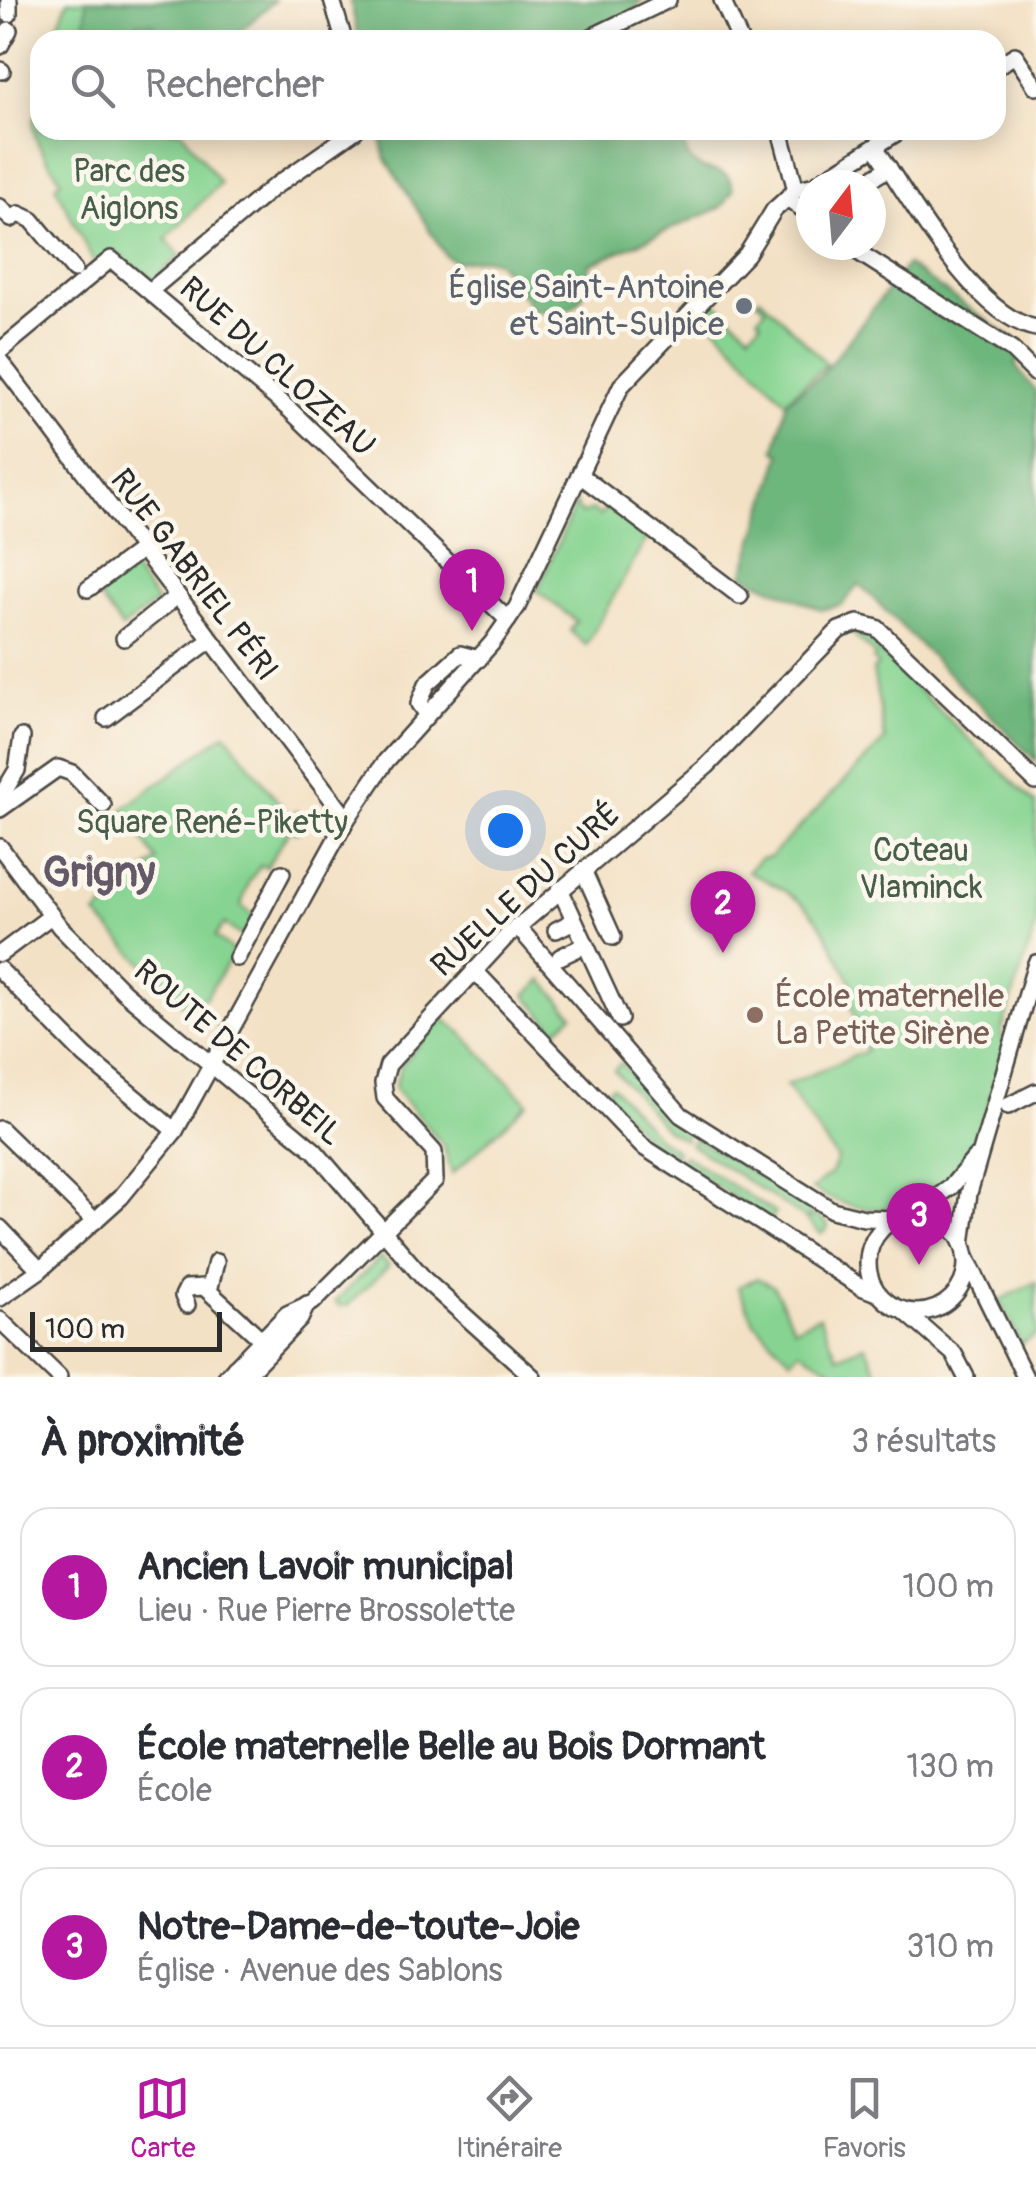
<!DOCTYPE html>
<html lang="fr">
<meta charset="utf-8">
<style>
body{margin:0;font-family:Pangolin,sans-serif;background:#f7f7f7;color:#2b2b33}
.compass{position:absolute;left:796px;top:170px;width:90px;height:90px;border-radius:50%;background:#fff;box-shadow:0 5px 25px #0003;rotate:16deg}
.scale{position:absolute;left:30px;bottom:25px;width:192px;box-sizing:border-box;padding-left:10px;border:5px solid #2b2b2b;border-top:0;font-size:28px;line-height:35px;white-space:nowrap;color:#2b2b2b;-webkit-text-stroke:8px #fbf7ec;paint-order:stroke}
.you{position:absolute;left:505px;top:830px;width:35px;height:35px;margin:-25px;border:8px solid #fff;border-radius:50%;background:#1a73e8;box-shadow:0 0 0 15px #1a73e833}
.badge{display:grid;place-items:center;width:65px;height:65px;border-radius:50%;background:#b5179e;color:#fff;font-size:32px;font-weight:700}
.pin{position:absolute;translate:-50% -82px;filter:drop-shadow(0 2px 5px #0008)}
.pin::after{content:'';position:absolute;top:52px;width:35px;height:30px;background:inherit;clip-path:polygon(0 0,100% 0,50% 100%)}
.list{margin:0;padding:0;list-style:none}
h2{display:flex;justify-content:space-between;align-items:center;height:130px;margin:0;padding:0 40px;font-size:42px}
h2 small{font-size:32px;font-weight:400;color:#7c7c81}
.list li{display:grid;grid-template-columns:65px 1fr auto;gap:30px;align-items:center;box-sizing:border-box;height:160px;margin:0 20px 20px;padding:0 20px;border:2px solid #e1e1e2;border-radius:30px}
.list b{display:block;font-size:38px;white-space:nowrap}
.list p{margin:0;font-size:32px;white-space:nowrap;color:#7c7c81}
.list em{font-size:32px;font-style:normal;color:#7c7c81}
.icon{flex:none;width:55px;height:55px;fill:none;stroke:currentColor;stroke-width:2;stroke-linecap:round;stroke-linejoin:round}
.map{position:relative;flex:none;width:1036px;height:1377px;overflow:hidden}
.search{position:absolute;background:#fff;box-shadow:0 5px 25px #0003;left:30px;right:30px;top:30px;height:110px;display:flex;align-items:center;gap:25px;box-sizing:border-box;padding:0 35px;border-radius:30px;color:#7c7c81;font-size:38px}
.sheet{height:670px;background:#fff}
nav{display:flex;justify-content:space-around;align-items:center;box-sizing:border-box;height:140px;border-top:2px solid #e1e1e2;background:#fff;font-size:28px;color:#7c7c81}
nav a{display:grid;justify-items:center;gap:5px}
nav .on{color:#b5179e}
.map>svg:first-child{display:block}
.green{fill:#87d492;stroke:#59805e;stroke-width:2.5}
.forest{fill:#6db67c;stroke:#4c7054;stroke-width:2.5}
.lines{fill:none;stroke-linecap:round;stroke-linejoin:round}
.minor-casing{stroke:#494642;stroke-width:20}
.minor{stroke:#fff;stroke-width:15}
.worship-dot{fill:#6b7280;stroke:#fbf7ec;stroke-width:4}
.education-dot{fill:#8d6e63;stroke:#fbf7ec;stroke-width:4}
.labels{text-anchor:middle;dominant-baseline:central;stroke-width:9;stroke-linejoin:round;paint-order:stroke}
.park-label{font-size:32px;fill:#475e4a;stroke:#fbf7ec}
.worship-label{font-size:32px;fill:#5b616d;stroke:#fbf7ec;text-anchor:end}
.street-label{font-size:32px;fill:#2b2b2b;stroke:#fbf7ec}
.education-label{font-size:32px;fill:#785e54;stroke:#fbf7ec;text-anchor:start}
.district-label{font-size:42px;font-weight:bold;fill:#645966;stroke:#fbf7ec}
</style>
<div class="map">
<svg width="1036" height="1377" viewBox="0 0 1036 1377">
<rect width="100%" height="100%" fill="#fbf7ec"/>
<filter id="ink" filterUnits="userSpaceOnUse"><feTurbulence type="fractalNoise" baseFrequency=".01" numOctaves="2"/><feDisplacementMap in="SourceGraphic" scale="20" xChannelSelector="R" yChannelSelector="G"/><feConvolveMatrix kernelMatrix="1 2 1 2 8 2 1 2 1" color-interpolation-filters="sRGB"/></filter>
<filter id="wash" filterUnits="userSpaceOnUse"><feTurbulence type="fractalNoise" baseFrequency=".0048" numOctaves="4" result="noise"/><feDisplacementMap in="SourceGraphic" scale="40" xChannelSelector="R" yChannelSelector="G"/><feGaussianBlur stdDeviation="2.25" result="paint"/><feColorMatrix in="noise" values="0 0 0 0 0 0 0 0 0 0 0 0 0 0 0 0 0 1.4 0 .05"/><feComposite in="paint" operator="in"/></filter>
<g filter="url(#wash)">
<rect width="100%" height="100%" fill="#f3e1c5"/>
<g class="green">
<polygon points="68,0 150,0 174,40 52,40"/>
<path d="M40 107V130H181L220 183 166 239 180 256 154 280 112 250 95 265 55 185 61 180C47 157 22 132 40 107Z"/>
<polygon points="760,297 827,364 785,401 702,311 713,300 750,333 761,322 758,317 766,308 757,300"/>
<polygon points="576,503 580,514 592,510 600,516 606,507 647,538 586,645 570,631 576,621 537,591"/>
<polygon points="131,568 157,602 122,628 96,593"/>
<path d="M856 631H869L887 645 880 653 1036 804V925L1001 1033 1005 1044C994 1079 987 1121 970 1154 937 1215 867 1223 812 1189L831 1173 837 1159 786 1085 866 1051 847 993 854 988C818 919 821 906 747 871L760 859 770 857 885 740 873 670 878 665 873 659 875 655 851 632Z"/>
<polygon points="226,733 289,816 297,811 302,817 297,833 290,829 266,868 261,865 249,881 241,906 254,916 243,937 224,924 215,937 231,949 232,956 206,997 187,1008 96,915 157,860 122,810"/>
<polygon points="543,980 573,1015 556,1030 526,995"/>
<polygon points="441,1017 461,1032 528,1103 452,1174 443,1145 394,1088 401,1066"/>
<polygon points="621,1063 673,1123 687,1132 685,1140 667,1130 614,1070"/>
<polygon points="612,1086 657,1137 677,1151 675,1156 652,1144 605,1092"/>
<polygon points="695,1138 812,1210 807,1219 816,1215 828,1224 827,1230 821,1234 806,1219 690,1144"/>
<polygon points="684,1155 775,1213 774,1216 770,1220 678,1162"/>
<polygon points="381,1257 389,1266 347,1306 339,1306 335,1301"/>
<polygon points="757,1278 774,1287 794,1328 819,1316 838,1357 865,1345 880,1377 845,1377 800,1350 791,1360 754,1322 738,1287"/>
<polygon points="1036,1282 1036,1335 1021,1344 1000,1300"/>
</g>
<g class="forest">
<polygon points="87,0 275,0 231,40 162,40 152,23 138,23 122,40 91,40 85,27"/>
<polygon points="350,0 643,0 635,8 628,40 359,40"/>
<path d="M379 130H680C683 139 685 154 691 160 707 178 728 161 733 190L722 207 590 264C583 307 580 313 534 311L497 261 485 258 455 262 445 255 386 159Z"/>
<polygon points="907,265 1028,349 1015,365 1036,392 1036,761 859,584 842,605 821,610 743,575 781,454 775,450 787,401 821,375"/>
</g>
</g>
<g filter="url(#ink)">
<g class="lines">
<defs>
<g id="minor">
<polyline points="9,0 9,14"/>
<polyline points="332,0 344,40"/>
<polyline points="722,0 740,40"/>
<polyline points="585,40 668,0"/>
<polyline points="0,46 9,30"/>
<polyline points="996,67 1015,55 1036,87"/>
<polyline points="0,70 2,71"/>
<polyline points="780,130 796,190"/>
<path d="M875 147C909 197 975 317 1036 328"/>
<polyline points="815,185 901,130"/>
<polyline points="861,185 889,168"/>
<polyline points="787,198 811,215"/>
<polyline points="0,207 11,219 19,214 32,220 74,270"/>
<polyline points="871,209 875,216"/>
<polyline points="847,245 1012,350 1036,374"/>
<polyline points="151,290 271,189 356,130"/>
<polyline points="0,351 111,259 290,410 508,620"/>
<polyline points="0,361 347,819"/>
<polyline points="580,475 740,596"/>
<polyline points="88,589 141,550"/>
<polyline points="124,638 176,597"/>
<polyline points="426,714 419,704 427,684 460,654 479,659"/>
<polyline points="106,718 209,641"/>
<polyline points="0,798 17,770 22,737"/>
<polyline points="0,809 58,768 72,773 103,805"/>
<polyline points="0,847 60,927 124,992 315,1151 425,1280 533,1377"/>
<polyline points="583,870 613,937"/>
<polyline points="560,889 620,1019"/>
<polyline points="517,926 681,1115 832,1210 864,1218 897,1219"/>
<polyline points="556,930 574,921"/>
<polyline points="0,954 51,916"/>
<polyline points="560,957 585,945"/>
<polyline points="237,958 282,873"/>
<polyline points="0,970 85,1056 175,1131"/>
<polyline points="474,970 642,1146 861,1287 879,1294"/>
<polyline points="1008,1106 1036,1092"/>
<polyline points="0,1129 95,1221"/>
<circle cx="917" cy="1263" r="49"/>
<polyline points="912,1215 951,1187 975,1158"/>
<polyline points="0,1228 40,1270"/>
<polyline points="962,1244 969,1193 1036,963"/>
<polyline points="965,1255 1025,1377"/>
<polyline points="209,1291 216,1262"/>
<polyline points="0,1298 40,1270 121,1197 175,1131 347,819 386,761 492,643 517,607 621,386 747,254 774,210 796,190 811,186"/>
<polyline points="187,1305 183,1296 187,1288 204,1287 262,1340"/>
<polyline points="903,1310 954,1354 966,1377"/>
<polyline points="0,1320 59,1377"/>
<polyline points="235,1367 254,1367 300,1319 307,1304"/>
<polyline points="226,1377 287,1314 313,1302 435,1180 434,1152 385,1098 383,1083 388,1065 506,937 707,766 839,630 858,623 877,628 1036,782"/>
</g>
</defs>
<use href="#minor" class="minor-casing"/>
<use href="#minor" class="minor"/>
</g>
</g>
<circle class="worship-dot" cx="744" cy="306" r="10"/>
<circle class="education-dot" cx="755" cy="1015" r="10"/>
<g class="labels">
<g class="park-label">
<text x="129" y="172">Parc des<tspan x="129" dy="37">Aiglons</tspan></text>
<text x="212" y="823">Square René-Piketty</text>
<text x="921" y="851">Coteau<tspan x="921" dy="37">Vlaminck</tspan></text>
</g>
<g class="worship-label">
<text x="724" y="288">Église Saint-Antoine<tspan x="724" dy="37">et Saint-Sulpice</tspan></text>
</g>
<g class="street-label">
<text transform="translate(277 367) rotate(42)">RUE DU CLOZEAU</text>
<text transform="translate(194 575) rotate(53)">RUE GABRIEL PÉRI</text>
<text transform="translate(526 890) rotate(-42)">RUELLE DU CURÉ</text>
<text transform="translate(238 1053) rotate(41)">ROUTE DE CORBEIL</text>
</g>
<g class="education-label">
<text x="775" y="997">École maternelle<tspan x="775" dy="37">La Petite Sirène</tspan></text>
</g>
<g class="district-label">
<text x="99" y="873">Grigny</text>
</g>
</g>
</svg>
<svg class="compass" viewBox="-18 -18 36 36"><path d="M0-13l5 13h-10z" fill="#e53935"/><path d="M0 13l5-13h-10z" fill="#7c7c81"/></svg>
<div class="scale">100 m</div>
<div class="you"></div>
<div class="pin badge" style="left:472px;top:631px">1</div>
<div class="pin badge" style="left:723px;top:953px">2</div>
<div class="pin badge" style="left:919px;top:1265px">3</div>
<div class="search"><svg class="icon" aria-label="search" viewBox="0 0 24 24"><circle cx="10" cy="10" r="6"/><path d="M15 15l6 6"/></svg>Rechercher</div>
</div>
<section class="sheet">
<h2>À proximité<small>3 résultats</small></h2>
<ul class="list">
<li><span class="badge">1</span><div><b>Ancien Lavoir municipal</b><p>Lieu · Rue Pierre Brossolette</p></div><em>100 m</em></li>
<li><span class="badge">2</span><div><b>École maternelle Belle au Bois Dormant</b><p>École</p></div><em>130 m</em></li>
<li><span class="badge">3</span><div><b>Notre-Dame-de-toute-Joie</b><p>Église · Avenue des Sablons</p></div><em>310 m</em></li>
</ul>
</section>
<nav>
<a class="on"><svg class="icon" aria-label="map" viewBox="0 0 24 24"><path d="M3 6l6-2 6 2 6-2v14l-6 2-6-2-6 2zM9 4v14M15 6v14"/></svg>Carte</a>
<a><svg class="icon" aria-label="directions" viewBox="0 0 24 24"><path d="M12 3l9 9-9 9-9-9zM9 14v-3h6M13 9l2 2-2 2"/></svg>Itinéraire</a>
<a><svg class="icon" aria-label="saved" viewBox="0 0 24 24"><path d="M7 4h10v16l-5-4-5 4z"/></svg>Favoris</a>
</nav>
